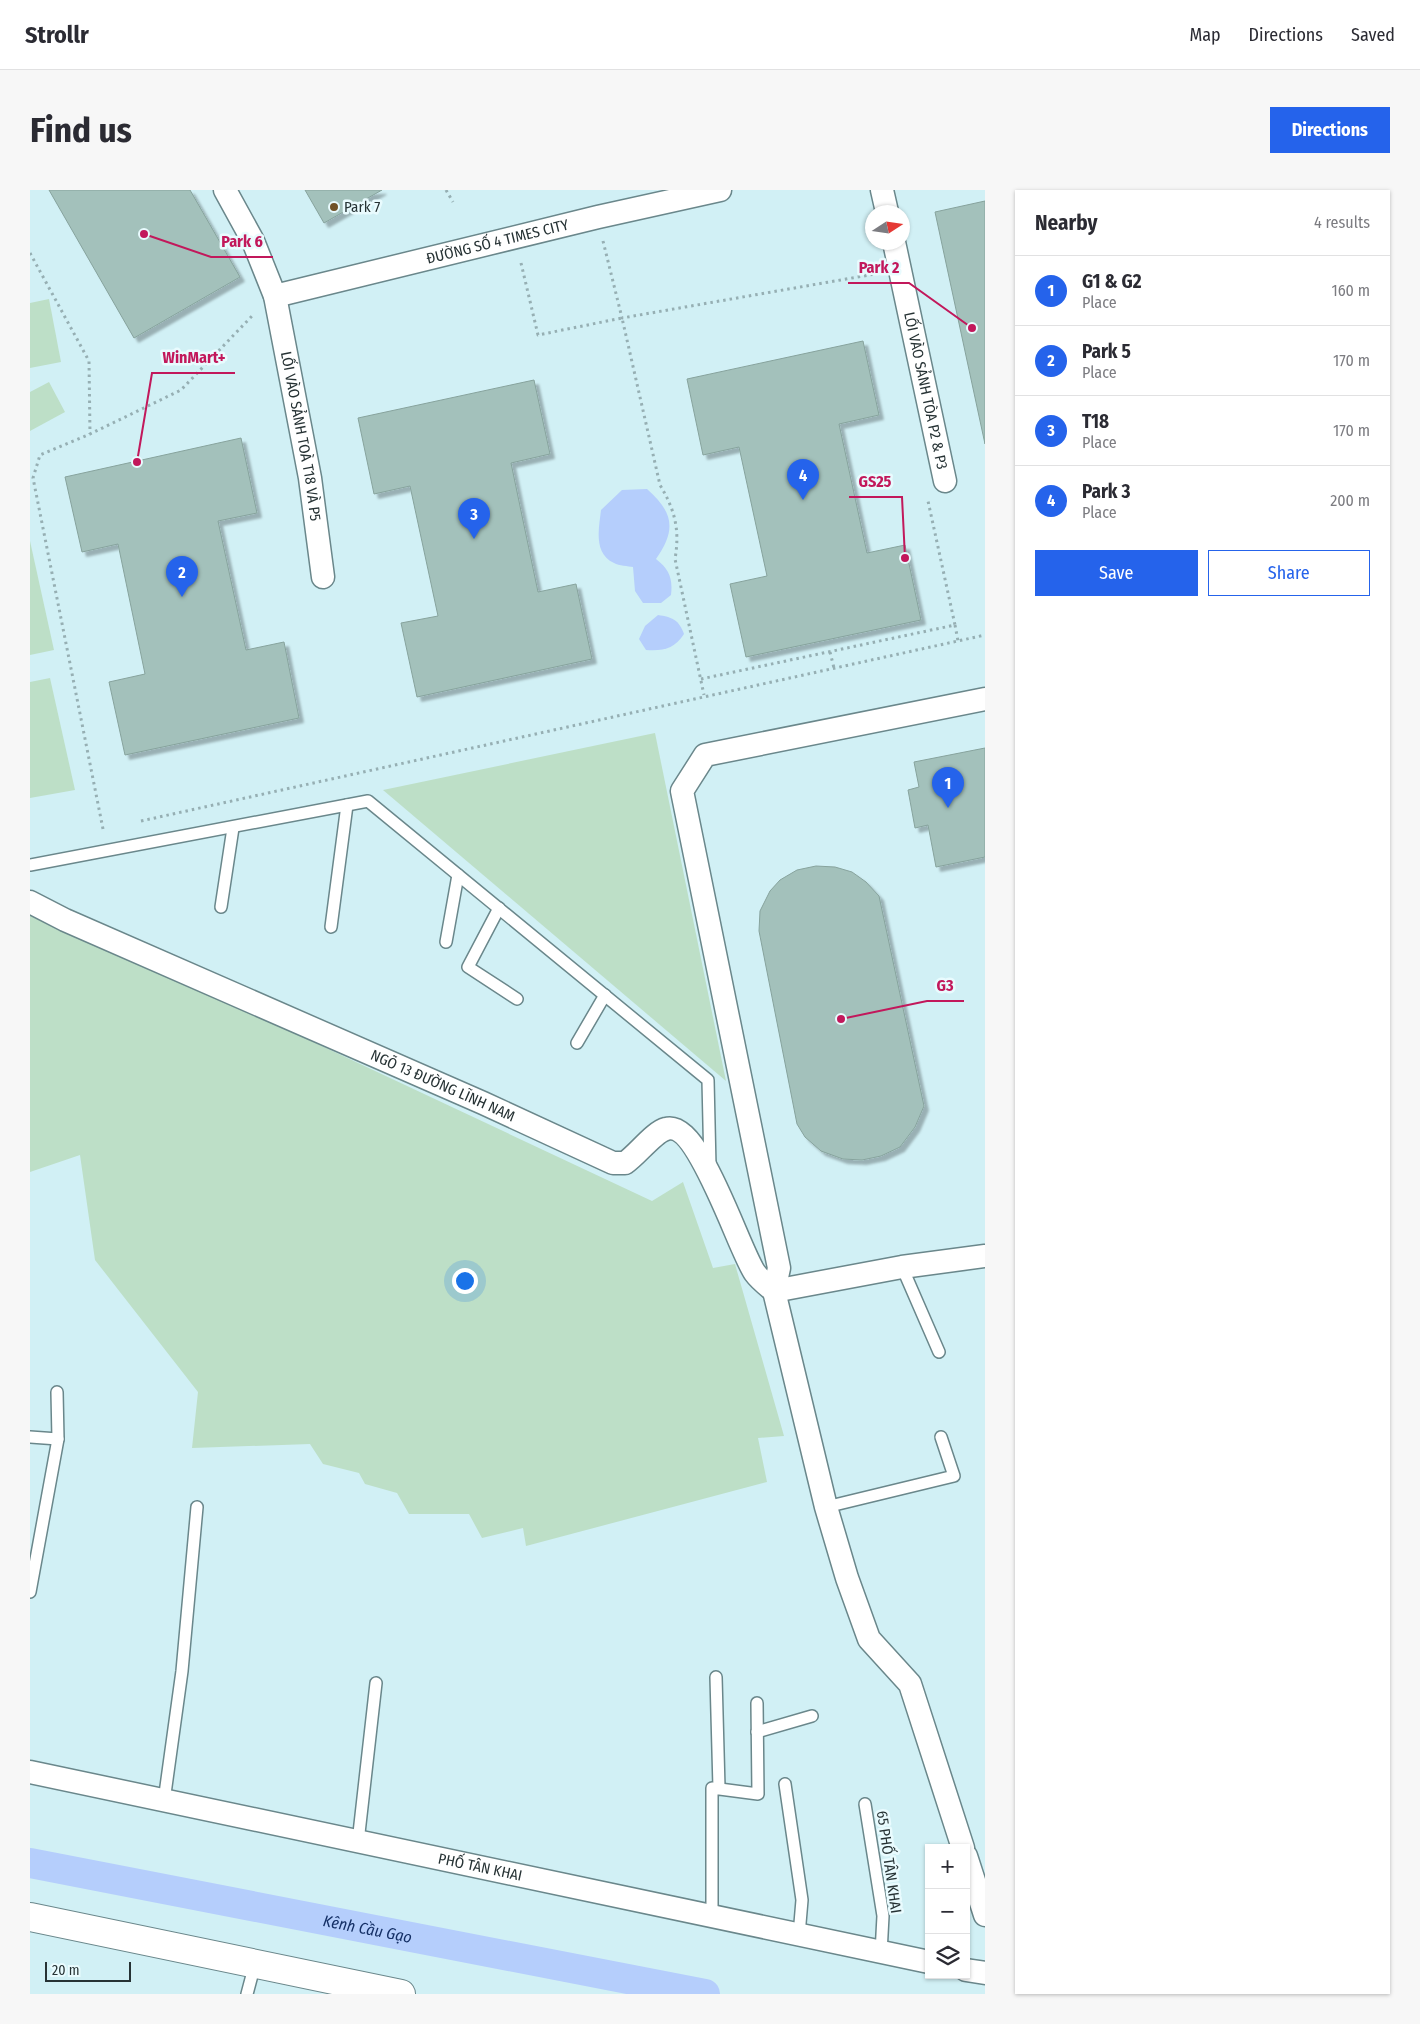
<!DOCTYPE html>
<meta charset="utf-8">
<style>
body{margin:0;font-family:"Fira Sans Condensed",sans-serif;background:#f7f7f7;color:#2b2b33}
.controls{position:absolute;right:15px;bottom:15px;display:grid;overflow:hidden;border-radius:0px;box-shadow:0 1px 4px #0004}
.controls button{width:45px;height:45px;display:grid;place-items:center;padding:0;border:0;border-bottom:1px solid #e1e1e2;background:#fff;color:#2b2b33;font:25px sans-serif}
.compass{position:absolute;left:835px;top:15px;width:45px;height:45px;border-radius:50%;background:#fff;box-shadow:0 1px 4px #0004;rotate:78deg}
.scale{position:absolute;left:15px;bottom:12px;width:86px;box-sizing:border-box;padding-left:5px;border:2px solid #263234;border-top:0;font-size:14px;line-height:18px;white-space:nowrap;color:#263234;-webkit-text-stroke:4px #e9fbfe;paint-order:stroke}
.you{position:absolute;left:434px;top:1090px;width:18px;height:18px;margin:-12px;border:4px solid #fff;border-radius:50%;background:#1a73e8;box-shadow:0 0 0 8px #1a73e833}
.badge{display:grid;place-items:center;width:32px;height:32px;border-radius:50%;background:#2563eb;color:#fff;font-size:16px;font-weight:700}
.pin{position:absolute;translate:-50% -41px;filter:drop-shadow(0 1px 2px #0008)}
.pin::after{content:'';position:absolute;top:26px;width:18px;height:15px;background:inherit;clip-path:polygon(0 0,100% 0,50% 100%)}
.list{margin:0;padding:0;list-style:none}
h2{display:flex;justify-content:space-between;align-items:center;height:65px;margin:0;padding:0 20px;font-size:21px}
h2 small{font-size:16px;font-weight:400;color:#7c7c81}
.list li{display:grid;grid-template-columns:32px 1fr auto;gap:15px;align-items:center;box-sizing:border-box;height:70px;padding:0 20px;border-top:1px solid #e1e1e2}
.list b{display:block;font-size:19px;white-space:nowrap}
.list p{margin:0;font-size:16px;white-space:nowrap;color:#7c7c81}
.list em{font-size:16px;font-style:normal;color:#7c7c81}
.actions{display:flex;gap:10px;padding:15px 20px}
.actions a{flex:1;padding:11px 0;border:1px solid #2563eb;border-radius:0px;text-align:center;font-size:18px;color:#2563eb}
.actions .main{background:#2563eb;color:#fff}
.icon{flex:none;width:28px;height:28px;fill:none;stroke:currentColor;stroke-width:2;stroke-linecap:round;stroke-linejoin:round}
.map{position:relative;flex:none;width:955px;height:1804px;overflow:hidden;border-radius:0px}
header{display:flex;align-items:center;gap:30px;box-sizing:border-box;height:70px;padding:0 25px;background:#fff;border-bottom:1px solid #e1e1e2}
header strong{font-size:24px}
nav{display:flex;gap:28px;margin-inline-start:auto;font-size:18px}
.intro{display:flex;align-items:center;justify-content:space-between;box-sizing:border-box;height:120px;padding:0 30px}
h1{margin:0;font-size:35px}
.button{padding:12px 22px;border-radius:0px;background:#2563eb;color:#fff;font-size:18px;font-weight:700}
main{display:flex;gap:30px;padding:0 30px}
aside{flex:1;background:#fff;border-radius:0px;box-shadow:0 1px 4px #0004}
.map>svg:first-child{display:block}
.green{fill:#bddfc7}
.water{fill:#b5cefc}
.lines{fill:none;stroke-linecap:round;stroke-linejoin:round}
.canal{stroke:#b5cefc;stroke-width:30}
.building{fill:#a3c1bb;stroke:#87a39d;filter:url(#shadow)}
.lane-casing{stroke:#6a878b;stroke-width:14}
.street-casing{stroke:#6a878b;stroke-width:25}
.secondary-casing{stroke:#6a878b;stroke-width:30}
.path{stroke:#96afb3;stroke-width:3;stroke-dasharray:2.5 4;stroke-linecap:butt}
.lane{stroke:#fff;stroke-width:11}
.street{stroke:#fff;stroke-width:22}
.secondary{stroke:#fff;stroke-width:28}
.poi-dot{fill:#705126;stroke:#e9fbfe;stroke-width:2}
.labels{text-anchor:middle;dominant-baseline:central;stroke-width:5;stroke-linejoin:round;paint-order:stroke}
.poi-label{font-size:15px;fill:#263234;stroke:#e9fbfe;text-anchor:start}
.street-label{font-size:15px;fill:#263234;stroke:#e9fbfe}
.water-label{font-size:16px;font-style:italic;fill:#153066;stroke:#e9fbfe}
.leader{fill:none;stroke:#c2185b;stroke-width:2}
.callout-dot{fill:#c2185b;stroke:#e9fbfe;stroke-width:2}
.callout-label{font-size:16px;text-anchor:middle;font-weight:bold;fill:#c2185b;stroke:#e9fbfe;stroke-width:5;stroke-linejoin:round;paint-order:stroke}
</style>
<header>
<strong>Strollr</strong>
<nav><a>Map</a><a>Directions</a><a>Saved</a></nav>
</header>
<div class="intro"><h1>Find us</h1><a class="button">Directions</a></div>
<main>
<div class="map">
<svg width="955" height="1804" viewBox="0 0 955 1804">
<defs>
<filter id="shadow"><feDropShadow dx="4.5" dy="4.5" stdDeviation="1" flood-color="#0004"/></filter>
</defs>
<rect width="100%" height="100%" fill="#d1f0f5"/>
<g class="green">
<polygon points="19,109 31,172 0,178 0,113"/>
<polygon points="19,192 35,222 0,241 0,202"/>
<polygon points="0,351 24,460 0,465"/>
<polygon points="20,488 45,600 0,608 0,492"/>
<polygon points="625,543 696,891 353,600"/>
<polygon points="0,719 622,1011 653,992 683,1078 705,1074 754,1246 728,1248 737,1292 496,1356 493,1338 452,1348 439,1324 379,1324 367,1303 335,1294 329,1283 293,1274 280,1254 162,1258 168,1202 65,1070 50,965 0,982"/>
</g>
<g class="water">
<path d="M617 299C643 322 647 339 626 369 639 379 643 388 641 405L631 413H613L605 401 603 377C598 376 589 376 584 373 563 363 569 338 571 320L592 300Z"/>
<path d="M628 425C642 427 649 430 654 444 644 459 634 461 616 460L609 449 615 436Z"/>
</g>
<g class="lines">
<path class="canal" id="s1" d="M0 1673 675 1804"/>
</g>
<g class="building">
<polygon points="19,0 160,0 210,87 104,148"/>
<polygon points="275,0 352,0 294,33"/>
<polygon points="955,11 955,254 905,22"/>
<polygon points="833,151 849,225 809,234 837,363 875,355 891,430 716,467 700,394 737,386 709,257 673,265 657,189"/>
<polygon points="504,190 520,264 481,273 508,402 546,394 562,469 387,507 371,433 408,426 380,296 344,304 328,228"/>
<polygon points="211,248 227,323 188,331 216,460 254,452 269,528 95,565 79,492 115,484 88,354 52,362 35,287"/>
<polygon points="955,558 955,667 906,677 898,635 885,638 878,600 889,597 884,572"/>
<polygon points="786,676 805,677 822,682 836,692 849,706 894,916 885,937 870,957 851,966 832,970 813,969 791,961 775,947 767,934 729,741 730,721 740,701 750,690 767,680"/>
</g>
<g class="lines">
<defs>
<g id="lane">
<polyline points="0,675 338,611 678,890 680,977"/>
<polyline points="191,717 203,638"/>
<polyline points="469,718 438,777 487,809"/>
<polyline points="301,737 317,615"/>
<polyline points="416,752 428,685"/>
<polyline points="547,853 575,805"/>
<polyline points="872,1077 909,1162"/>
<polyline points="0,1247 28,1249"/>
<polyline points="796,1317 924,1286 911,1247"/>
<polyline points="0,1402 28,1249 27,1202"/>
<polyline points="686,1487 689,1598"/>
<polyline points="727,1542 782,1526"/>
<polyline points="755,1594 772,1710 769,1745"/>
<polyline points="134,1611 152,1481 167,1317"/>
<polyline points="835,1614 853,1726 851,1763"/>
<polyline points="328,1652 346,1493"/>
<polyline points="682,1728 682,1598 728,1604 727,1513"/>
<polyline points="217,1804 225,1774"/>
</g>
<g id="street">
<path id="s2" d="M195 0 223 51 245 106 280 288 293 387"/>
<polyline points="852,0 857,22"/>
<path id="s3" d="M864 52 915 291"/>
<path id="s4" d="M245 106 568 27 690 0"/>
<path id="s5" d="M0 712 35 730 453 913 583 973H595C607 965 624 942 636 939 669 929 709 1061 725 1083 730 1090 738 1096 744 1101"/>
<polyline points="744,1101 872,1077 955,1066"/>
<path id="s6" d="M0 1582 899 1772"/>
<polyline points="933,1658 880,1494 839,1449 817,1388 796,1317 744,1101 749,1078 652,601 675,565 955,509"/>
<polyline points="936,1666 955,1725"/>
<polyline points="936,1780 955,1783"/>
</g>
<polyline id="secondary" points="0,1727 371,1804"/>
</defs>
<use href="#lane" class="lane-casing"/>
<use href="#street" class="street-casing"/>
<use href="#secondary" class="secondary-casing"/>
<g class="path">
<polyline points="416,0 423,12"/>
<polyline points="573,51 592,128 845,84"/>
<polyline points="0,63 59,171 60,244"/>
<path d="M491 73 508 145 592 128 630 295C645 320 650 340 645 369L674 505"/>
<polyline points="925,435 928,451"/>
<polyline points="800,462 804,478"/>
<polyline points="671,489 925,435 898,311"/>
<polyline points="111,631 955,445"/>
<polyline points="73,639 3,288 10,265 60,244 151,200 222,126"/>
</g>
<use href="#lane" class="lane"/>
<use href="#street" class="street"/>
<use href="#secondary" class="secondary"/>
</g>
<circle class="poi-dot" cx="304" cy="17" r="5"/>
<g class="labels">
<g class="poi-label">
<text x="314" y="17">Park 7</text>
</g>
<g class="street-label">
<text stroke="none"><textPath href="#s4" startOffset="229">ĐƯỜNG SỐ 4 TIMES CITY</textPath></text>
<text stroke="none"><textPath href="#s3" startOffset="152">LỐI VÀO SẢNH TÒA P2 &amp; P3</textPath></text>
<text stroke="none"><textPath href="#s2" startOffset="260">LỐI VÀO SẢNH TOÀ T18 VÀ P5</textPath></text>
<text stroke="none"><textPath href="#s5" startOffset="452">NGÕ 13 ĐƯỜNG LĨNH NAM</textPath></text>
<text transform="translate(859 1672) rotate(82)">65 PHỐ TÂN KHAI</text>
<text stroke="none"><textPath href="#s6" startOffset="460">PHỐ TÂN KHAI</textPath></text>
</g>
<g class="water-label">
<text stroke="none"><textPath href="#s1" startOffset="344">Kênh Cầu Gạo</textPath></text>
</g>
</g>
<path class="leader" d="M114 44L181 67H243M942 138L879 93H818M107 272L122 183H205M875 368L872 307H819M811 829L897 811H934"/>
<g class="callout-dot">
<circle cx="114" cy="44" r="5"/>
<circle cx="942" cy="138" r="5"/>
<circle cx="107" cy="272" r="5"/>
<circle cx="875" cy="368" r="5"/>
<circle cx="811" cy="829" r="5"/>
</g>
<g class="callout-label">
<text x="212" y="57">Park 6</text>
<text x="849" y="83">Park 2</text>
<text x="164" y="173">WinMart+</text>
<text x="845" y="297">GS25</text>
<text x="915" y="801">G3</text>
</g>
</svg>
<div class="controls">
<button>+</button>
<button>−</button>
<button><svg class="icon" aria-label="layers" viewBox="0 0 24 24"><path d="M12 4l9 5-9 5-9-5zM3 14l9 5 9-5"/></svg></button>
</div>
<svg class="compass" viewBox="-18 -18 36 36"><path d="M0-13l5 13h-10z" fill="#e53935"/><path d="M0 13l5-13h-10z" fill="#7c7c81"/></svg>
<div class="scale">20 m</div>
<div class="you"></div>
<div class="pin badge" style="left:918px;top:618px">1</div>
<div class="pin badge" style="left:152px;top:407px">2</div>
<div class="pin badge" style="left:444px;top:349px">3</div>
<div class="pin badge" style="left:773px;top:310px">4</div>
</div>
<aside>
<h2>Nearby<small>4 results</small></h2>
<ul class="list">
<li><span class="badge">1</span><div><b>G1 &amp; G2</b><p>Place</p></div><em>160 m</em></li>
<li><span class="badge">2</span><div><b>Park 5</b><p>Place</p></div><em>170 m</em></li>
<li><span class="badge">3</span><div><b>T18</b><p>Place</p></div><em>170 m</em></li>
<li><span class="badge">4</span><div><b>Park 3</b><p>Place</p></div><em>200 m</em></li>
</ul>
<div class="actions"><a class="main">Save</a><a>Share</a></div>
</aside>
</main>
